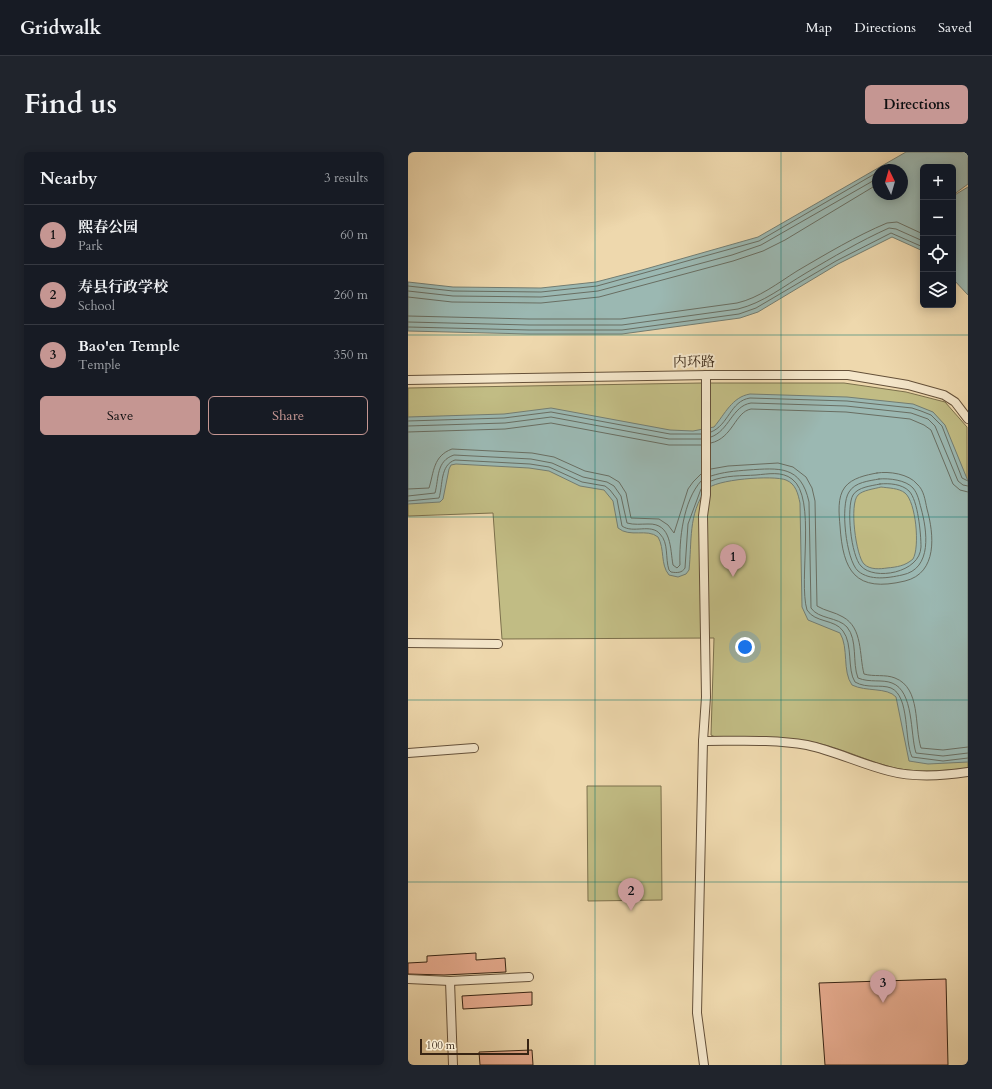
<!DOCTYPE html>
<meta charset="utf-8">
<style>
body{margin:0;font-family:Cardo,"Noto Serif SC",serif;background:#20242c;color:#f1f3f6}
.controls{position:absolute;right:12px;top:12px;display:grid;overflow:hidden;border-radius:6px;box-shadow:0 2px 10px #0003}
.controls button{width:36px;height:36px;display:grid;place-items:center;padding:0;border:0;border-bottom:1px solid #363941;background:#171b24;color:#f1f3f6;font:20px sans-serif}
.compass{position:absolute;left:464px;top:12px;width:36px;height:36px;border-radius:50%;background:#171b24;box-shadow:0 2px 10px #0003;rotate:355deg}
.scale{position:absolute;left:12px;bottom:10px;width:109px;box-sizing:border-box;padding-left:4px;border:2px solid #372413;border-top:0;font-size:11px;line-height:14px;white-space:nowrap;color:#372413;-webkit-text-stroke:3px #f4e6ca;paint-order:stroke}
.you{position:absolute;left:337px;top:495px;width:14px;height:14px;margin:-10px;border:3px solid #fff;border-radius:50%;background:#1a73e8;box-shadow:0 0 0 6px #1a73e833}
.badge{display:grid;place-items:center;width:26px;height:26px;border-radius:50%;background:#c59692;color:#111;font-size:13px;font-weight:700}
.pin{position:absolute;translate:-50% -33px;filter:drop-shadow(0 1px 2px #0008)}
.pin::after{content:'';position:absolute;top:21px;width:14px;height:12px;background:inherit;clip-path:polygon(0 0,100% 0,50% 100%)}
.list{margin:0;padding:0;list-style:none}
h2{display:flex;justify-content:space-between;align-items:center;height:52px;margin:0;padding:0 16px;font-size:17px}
h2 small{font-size:13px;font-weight:400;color:#9ea1a6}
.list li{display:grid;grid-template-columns:26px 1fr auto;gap:12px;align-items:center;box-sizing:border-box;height:60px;padding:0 16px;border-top:1px solid #363941}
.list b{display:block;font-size:15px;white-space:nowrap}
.list p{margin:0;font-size:13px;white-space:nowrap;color:#9ea1a6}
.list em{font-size:13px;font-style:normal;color:#9ea1a6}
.actions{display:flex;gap:8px;padding:12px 16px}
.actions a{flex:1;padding:9px 0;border:1px solid #c59692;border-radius:6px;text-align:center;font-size:14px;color:#c59692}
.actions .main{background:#c59692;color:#111}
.icon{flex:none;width:22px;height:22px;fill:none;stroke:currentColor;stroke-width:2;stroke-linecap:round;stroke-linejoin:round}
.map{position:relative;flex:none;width:560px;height:913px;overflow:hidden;border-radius:6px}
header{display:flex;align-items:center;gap:24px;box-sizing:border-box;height:56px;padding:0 20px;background:#171b24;border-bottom:1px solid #363941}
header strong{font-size:19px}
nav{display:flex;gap:22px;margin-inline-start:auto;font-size:14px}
.intro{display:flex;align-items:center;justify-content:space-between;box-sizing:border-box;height:96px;padding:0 24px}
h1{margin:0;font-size:28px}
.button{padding:10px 18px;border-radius:6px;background:#c59692;color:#111;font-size:14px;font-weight:700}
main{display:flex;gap:24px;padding:0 24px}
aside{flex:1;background:#171b24;border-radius:6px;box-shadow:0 2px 10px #0003}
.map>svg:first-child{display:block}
.green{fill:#c1bc84;stroke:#7c704c}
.water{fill:#9bb8b2;stroke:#737d72;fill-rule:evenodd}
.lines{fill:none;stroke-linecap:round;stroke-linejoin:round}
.shore{stroke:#696e62;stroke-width:1}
.building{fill:#e9ad91;stroke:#372413}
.minor-casing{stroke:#65513a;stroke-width:10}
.minor{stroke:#f4e6ca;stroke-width:8}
.grid{fill:none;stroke:#0f766e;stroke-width:1;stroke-opacity:0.55}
.labels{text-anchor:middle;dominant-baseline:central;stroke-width:4;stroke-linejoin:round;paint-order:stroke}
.street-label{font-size:14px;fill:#372413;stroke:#f4e6ca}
</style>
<header>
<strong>Gridwalk</strong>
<nav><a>Map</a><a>Directions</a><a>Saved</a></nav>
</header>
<div class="intro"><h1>Find us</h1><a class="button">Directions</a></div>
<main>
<aside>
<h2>Nearby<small>3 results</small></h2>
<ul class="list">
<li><span class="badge">1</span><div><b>熙春公园</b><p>Park</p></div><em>60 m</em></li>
<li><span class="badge">2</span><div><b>寿县行政学校</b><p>School</p></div><em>260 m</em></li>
<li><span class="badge">3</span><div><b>Bao'en Temple</b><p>Temple</p></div><em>350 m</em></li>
</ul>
<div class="actions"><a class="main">Save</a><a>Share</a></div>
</aside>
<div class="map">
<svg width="560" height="913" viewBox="0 0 560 913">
<rect width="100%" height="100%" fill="#eed8ad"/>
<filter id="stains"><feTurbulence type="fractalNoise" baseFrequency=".005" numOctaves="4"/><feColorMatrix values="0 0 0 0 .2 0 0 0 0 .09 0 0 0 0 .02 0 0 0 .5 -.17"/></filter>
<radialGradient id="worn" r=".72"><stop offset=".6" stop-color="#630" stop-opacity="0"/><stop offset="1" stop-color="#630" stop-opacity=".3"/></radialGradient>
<g class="green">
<path d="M294 231H436L498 240 537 250 559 275 560 616C536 619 511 621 487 616 461 610 436 597 409 591 376 584 342 586 309 586L303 583 306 486 94 487 85 361 0 364V236Z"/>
<polygon points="179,634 253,634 254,748 180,749"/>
</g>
<g class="water">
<path d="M498 0H560V32L545 43V15H515V99L484 85 430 112 350 160 332 166 214 182H121L0 179V130L45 135 133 136 188 130 234 118 350 85ZM470 18H494V42H470Z"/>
<polygon points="560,35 560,143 545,127 545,44"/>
<path d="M342 242 439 245 505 252 525 260 537 273 560 329V610L520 612 501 609 488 545C479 535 458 540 444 533 434 519 441 496 432 481L400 468 394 455 392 351C390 342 388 332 378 328 366 323 306 327 298 338 280 361 284 391 281 418L278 422 270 425 261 423C252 412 257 397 250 385 239 376 222 386 210 376L205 349 196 338 172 334 141 319 121 316 48 312 43 313 41 317 35 347 32 350 0 352V265L96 262 143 256 262 278 285 279 306 275C317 262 324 245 342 242ZM473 335C480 336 491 336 497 341 508 350 512 395 505 407 497 414 489 415 479 416 472 417 462 418 456 412 448 404 441 352 450 343 455 338 466 337 473 335Z"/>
</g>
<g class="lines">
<g class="shore">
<polyline points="0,134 45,139 133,140 189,134 351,89 470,20"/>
<polyline points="0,139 45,144 133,145 190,139 324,103 353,93 470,26"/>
<polyline points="0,145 44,150 133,151 191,145 325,109 355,99 377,88 470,32"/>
<path d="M0 164 121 167H213L329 151C351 146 370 131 389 119 418 102 448 84 479 71L489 70 515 82"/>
<path d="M0 170 121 173H214L330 157C355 151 376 134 398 121 425 105 452 89 481 76L488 77 515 89"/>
<polyline points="0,175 121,178 214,178 331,162 348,156 428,109 483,81 515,95"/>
<polyline points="0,269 96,266 143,260 262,282 293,282"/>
<polyline points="0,274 97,271 143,265 261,287 293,287"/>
<polyline points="0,280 97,277 143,271 261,293 293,293"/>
<path d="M303 280C321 273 322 249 342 246L439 249 504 256 513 259 523 263 534 274 554 326 560 329"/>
<path d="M303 285C321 279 324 254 343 251L438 254 503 261 520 267 527 274 550 329 555 333 560 334"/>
<path d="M303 291C325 286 327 260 343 257L438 260 502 267 516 273 523 278 545 332 552 338 560 340"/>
<path d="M303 317 320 314 370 311 385 315 398 325 404 336 407 349 409 454C417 459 427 460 435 465 455 476 451 503 456 522 466 525 477 522 487 526 513 536 506 574 513 596L535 598 560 595"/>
<path d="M469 321C481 319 501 322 509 332 516 338 517 348 519 357 526 382 530 421 497 429 447 441 435 419 432 374 431 362 429 345 437 335 444 326 458 323 469 321Z"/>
<path d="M303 324C315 320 327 319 340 318 371 316 393 313 401 350L403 456C410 467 430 465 439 475 450 488 444 511 450 526 462 531 474 527 484 531 506 539 502 582 508 601L535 604 560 601"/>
<path d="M471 327C481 326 498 328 505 336 510 342 511 349 513 356 519 378 525 417 494 423 480 426 462 429 450 419 438 408 432 353 441 340 447 330 461 329 471 327Z"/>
<path d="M303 329C317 323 334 324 348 323 360 322 374 319 384 327 409 345 390 428 399 458 407 471 427 467 435 479 445 492 439 518 447 530 459 537 473 532 483 536 502 544 496 588 504 605L535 609 560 606"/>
<path d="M472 332C481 331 494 332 501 339 510 348 513 382 513 395 512 421 466 429 453 414 443 404 438 355 445 343 450 335 463 334 472 332Z"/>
<path d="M0 337 21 336C26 320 25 304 44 297L124 301 146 305 177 319 201 324 211 330 218 341 223 366 251 367 260 373 266 381 280 337 285 330 293 322"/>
<path d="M0 344 27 341C31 326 28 309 46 303L123 307 144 311 175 325 199 330 206 334 213 344 219 371C226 373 233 372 240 372 264 371 262 397 265 413L269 416 272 413C271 388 275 349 293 329"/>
<path d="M0 349 31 346C35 333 32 313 47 308L122 312 141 315 174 330 197 334 202 338 209 347 214 374C225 382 243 371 252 382 261 391 257 406 261 418L263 420C269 421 274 421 277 416L280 372 293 337"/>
</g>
</g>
<g class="building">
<polygon points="68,801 68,808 97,806 98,820 36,823 0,822 0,811 19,810 19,804"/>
<polygon points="538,827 540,913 417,913 411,831"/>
<polygon points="124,840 124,853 55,857 54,844"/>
<polygon points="124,898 125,913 72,913 71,900"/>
</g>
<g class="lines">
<defs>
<g id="minor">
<polyline points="0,228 301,223 440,223 500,233 536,243 547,250 560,267"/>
<polyline points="0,491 90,492"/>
<path d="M295 589C330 589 365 587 399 593 427 599 453 612 481 619 507 626 534 624 560 620"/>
<polyline points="0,601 66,596"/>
<polyline points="0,827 42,829 121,825"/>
<polyline points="42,829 45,913"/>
<polyline points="296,913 289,861 295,589 298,545 295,364 298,343 298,223"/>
</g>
</defs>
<use href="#minor" class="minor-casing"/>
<use href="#minor" class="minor"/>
</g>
<path class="grid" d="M187 0V913M373 0V913M0 183H560M0 365H560M0 548H560M0 730H560"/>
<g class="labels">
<g class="street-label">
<text transform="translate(286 210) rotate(-1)">内环路</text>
</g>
</g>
<rect width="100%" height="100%" filter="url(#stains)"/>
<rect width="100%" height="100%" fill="url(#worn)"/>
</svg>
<div class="controls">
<button>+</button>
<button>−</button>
<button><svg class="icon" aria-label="locate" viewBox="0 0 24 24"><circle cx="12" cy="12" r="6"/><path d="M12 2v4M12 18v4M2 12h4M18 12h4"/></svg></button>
<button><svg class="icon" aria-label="layers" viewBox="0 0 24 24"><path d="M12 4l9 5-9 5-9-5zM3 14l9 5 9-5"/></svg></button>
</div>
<svg class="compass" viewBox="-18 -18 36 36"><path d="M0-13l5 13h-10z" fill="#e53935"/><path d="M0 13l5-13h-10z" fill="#9ea1a6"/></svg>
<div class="scale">100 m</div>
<div class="you"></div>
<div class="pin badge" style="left:325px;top:425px">1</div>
<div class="pin badge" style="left:223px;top:759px">2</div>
<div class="pin badge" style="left:475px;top:851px">3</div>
</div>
</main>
